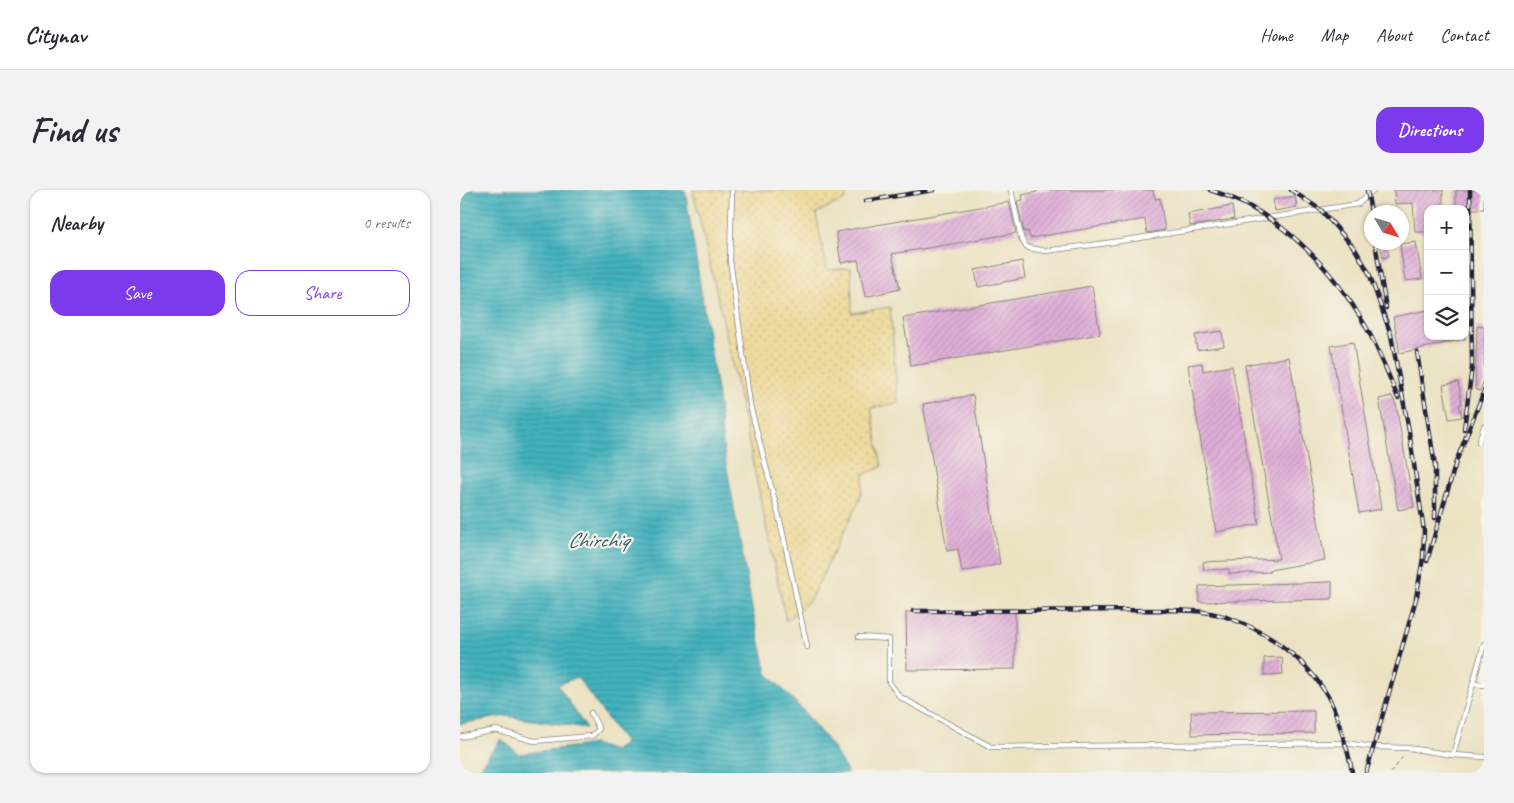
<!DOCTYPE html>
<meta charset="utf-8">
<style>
body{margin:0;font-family:Caveat,sans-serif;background:#f2f2f3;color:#2b2b33}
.controls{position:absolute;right:15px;top:15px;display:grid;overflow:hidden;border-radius:10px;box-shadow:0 1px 4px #0004}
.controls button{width:45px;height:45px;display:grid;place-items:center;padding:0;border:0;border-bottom:1px solid #e1e1e2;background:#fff;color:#2b2b33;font:25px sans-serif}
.compass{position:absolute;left:904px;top:15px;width:45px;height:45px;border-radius:50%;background:#fff;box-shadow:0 1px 4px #0004;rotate:128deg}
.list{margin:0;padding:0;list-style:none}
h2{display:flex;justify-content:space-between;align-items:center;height:65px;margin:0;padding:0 20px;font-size:21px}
h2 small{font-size:16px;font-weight:400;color:#7c7c81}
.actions{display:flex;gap:10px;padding:15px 20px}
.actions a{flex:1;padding:11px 0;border:1px solid #7c3aed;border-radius:15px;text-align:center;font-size:18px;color:#7c3aed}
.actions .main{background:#7c3aed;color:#fff}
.icon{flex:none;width:28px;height:28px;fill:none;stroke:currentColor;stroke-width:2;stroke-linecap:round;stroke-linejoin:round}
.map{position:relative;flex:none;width:1024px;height:583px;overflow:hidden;border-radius:15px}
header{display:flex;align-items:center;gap:30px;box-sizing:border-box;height:70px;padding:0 25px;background:#fff;border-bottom:1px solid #e1e1e2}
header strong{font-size:24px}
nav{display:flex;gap:28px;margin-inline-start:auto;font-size:18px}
.intro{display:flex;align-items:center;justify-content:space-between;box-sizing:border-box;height:120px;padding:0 30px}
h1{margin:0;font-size:35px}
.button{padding:12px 22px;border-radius:15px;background:#7c3aed;color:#fff;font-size:18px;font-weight:700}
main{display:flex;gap:30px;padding:0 30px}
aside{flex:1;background:#fff;border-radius:15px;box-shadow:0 1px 4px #0004}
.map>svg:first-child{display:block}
.sand{fill:url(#sand-dots);stroke:#887e6c}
.water{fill:url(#water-rules);stroke:#326a7c}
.building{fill:url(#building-hatch)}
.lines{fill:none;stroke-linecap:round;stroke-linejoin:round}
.service-casing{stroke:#86827e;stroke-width:6}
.path{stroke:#86827e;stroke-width:1;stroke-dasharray:4 4;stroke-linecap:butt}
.service{stroke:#fff;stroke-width:4.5}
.rail-casing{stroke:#22223b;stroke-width:4.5}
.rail{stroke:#f7f3e8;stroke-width:2.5;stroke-dasharray:8;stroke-linecap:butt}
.labels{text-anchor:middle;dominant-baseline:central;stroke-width:4.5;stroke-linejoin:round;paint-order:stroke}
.water-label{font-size:21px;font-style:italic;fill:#2f5c6f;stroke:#f7f3e8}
</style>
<header>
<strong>Citynav</strong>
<nav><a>Home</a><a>Map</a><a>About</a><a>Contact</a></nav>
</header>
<div class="intro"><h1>Find us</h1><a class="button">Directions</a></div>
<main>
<aside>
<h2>Nearby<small>0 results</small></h2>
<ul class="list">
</ul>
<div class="actions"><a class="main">Save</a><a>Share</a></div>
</aside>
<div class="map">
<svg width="1024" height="583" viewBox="0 0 1024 583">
<defs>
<pattern id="sand-dots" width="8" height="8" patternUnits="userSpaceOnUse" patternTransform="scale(1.25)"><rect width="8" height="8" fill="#eeda9e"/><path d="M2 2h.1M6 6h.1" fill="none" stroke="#ccbb89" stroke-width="1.8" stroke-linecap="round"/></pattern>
<pattern id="water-rules" width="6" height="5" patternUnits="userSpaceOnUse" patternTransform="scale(1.25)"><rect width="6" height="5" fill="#43b2be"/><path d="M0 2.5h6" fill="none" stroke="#38909c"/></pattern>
<pattern id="building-hatch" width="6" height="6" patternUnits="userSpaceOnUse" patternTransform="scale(1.25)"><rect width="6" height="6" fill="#dfafd7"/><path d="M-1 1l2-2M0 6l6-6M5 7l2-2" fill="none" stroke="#bf96b9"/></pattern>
</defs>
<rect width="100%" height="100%" fill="#f7f3e8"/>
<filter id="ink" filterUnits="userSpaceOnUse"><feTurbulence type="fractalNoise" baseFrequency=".02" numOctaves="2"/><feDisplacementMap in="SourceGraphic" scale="10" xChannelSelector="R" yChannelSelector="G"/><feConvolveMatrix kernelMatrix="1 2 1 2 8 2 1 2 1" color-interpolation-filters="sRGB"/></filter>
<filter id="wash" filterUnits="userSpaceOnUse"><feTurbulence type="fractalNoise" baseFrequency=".0096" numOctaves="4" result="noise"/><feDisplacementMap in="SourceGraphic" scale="20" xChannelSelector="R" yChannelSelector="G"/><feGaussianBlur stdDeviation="1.12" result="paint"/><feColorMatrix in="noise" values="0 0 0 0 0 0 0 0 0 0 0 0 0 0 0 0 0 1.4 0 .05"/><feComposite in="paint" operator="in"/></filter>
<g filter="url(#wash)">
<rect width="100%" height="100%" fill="#ebe2c2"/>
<polygon class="sand" points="233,0 385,0 386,9 356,23 367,80 391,78 392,123 430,117 438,213 411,218 422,277 404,284 400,309 350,410 326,431 266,144"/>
<polygon class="water" points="0,0 225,0 258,207 263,256 293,423 307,483 341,518 371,555 388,583 15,583 41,549 59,564 134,554 154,561 165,553 117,487 98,495 126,538 45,526 0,534"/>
<g id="blocks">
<g class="building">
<polygon points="577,0 693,0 695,9 700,8 705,40 687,43 685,29 570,48 568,41 564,42 557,11 563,10 562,5 577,2"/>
<polygon points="934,0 983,0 983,19 968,19 968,42 955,42 953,13 935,14"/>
<rect x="996" y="0" width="28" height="19"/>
<polygon points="835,6 837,17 815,21 813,10"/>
<polygon points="549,12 556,43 432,64 440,99 405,107 398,70 381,73 376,42"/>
<polygon points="772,16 774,29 730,36 728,24"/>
<polygon points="920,52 926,52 929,66 923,68"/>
<polygon points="956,52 962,89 945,91 940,54"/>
<polygon points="562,71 565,88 518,97 515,80"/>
<polygon points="632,96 640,144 451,176 443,128"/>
<polygon points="968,120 968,146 1005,146 1005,149 940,163 933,127"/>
<polygon points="1017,136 1024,137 1024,190 1020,201 1015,199"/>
<polygon points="762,141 764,156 737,160 735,145"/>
<polygon points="893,152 921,319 899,323 871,156"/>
<polygon points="829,167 865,370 810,380 810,382 769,384 769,379 744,380 743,372 819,369 785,175"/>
<polygon points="742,173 743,181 772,176 799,334 756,342 728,175"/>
<polygon points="998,192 1002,214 999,215 1002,227 989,229 983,195"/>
<polygon points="513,205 540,374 502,382 498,359 487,361 463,214"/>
<polygon points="932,206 936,215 954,317 938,320 919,209"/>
<polygon points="872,392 872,409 739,412 739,396"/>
<polygon points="555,421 555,479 447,480 446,422"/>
<polygon points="822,467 823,484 804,485 804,468"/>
<polygon points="854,521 854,543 732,545 731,522"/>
</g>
</g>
</g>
<g filter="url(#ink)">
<use href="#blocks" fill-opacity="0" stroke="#86827e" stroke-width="1"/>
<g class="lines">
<defs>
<g id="service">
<polyline points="272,0 270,70 290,215 321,335 347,457"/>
<polyline points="551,0 561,48 565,55 569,58 585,61 647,53 898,14 913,0"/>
<polyline points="1019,252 1024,236"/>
<polyline points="399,447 429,449 429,492 440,507 531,557 885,553 913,557 948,558 993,565 1024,567"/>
<polyline points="1013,494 1024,495"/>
<polyline points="0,547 36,540 74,551 132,546 139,539 131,523"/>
<polyline points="993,565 1024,454"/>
</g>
</defs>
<use href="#service" class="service-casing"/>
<polyline class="path" points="931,583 944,565"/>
<use href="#service" class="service"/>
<defs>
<g id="rail">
<path d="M750 0C817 20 871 76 905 135 918 158 928 183 938 208"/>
<polyline points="831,0 861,20 895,59 909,83 931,145 949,241 964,341 963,368 956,408"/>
<polyline points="907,0 912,28"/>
<polyline points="405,11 474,0"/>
<polyline points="915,52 926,118"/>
<polyline points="957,162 975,276 975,328"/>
<polyline points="1004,239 1012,177 1010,0"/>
<polyline points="967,371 996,272 1024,201"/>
<path d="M453 421 712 420C731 421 751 421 769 428 806 441 843 467 864 500 874 515 879 533 884 550 887 560 891 572 892 583"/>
<polyline points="906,583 958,402"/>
</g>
</defs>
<use href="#rail" class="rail-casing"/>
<use href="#rail" class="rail"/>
</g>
</g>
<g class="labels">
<g class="water-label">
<text x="138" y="350">Chirchiq</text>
</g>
</g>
</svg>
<div class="controls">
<button>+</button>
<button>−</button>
<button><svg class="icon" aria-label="layers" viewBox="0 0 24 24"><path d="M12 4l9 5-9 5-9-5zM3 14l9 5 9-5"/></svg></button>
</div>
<svg class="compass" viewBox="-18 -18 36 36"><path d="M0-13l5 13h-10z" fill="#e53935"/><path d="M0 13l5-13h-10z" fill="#7c7c81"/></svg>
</div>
</main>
